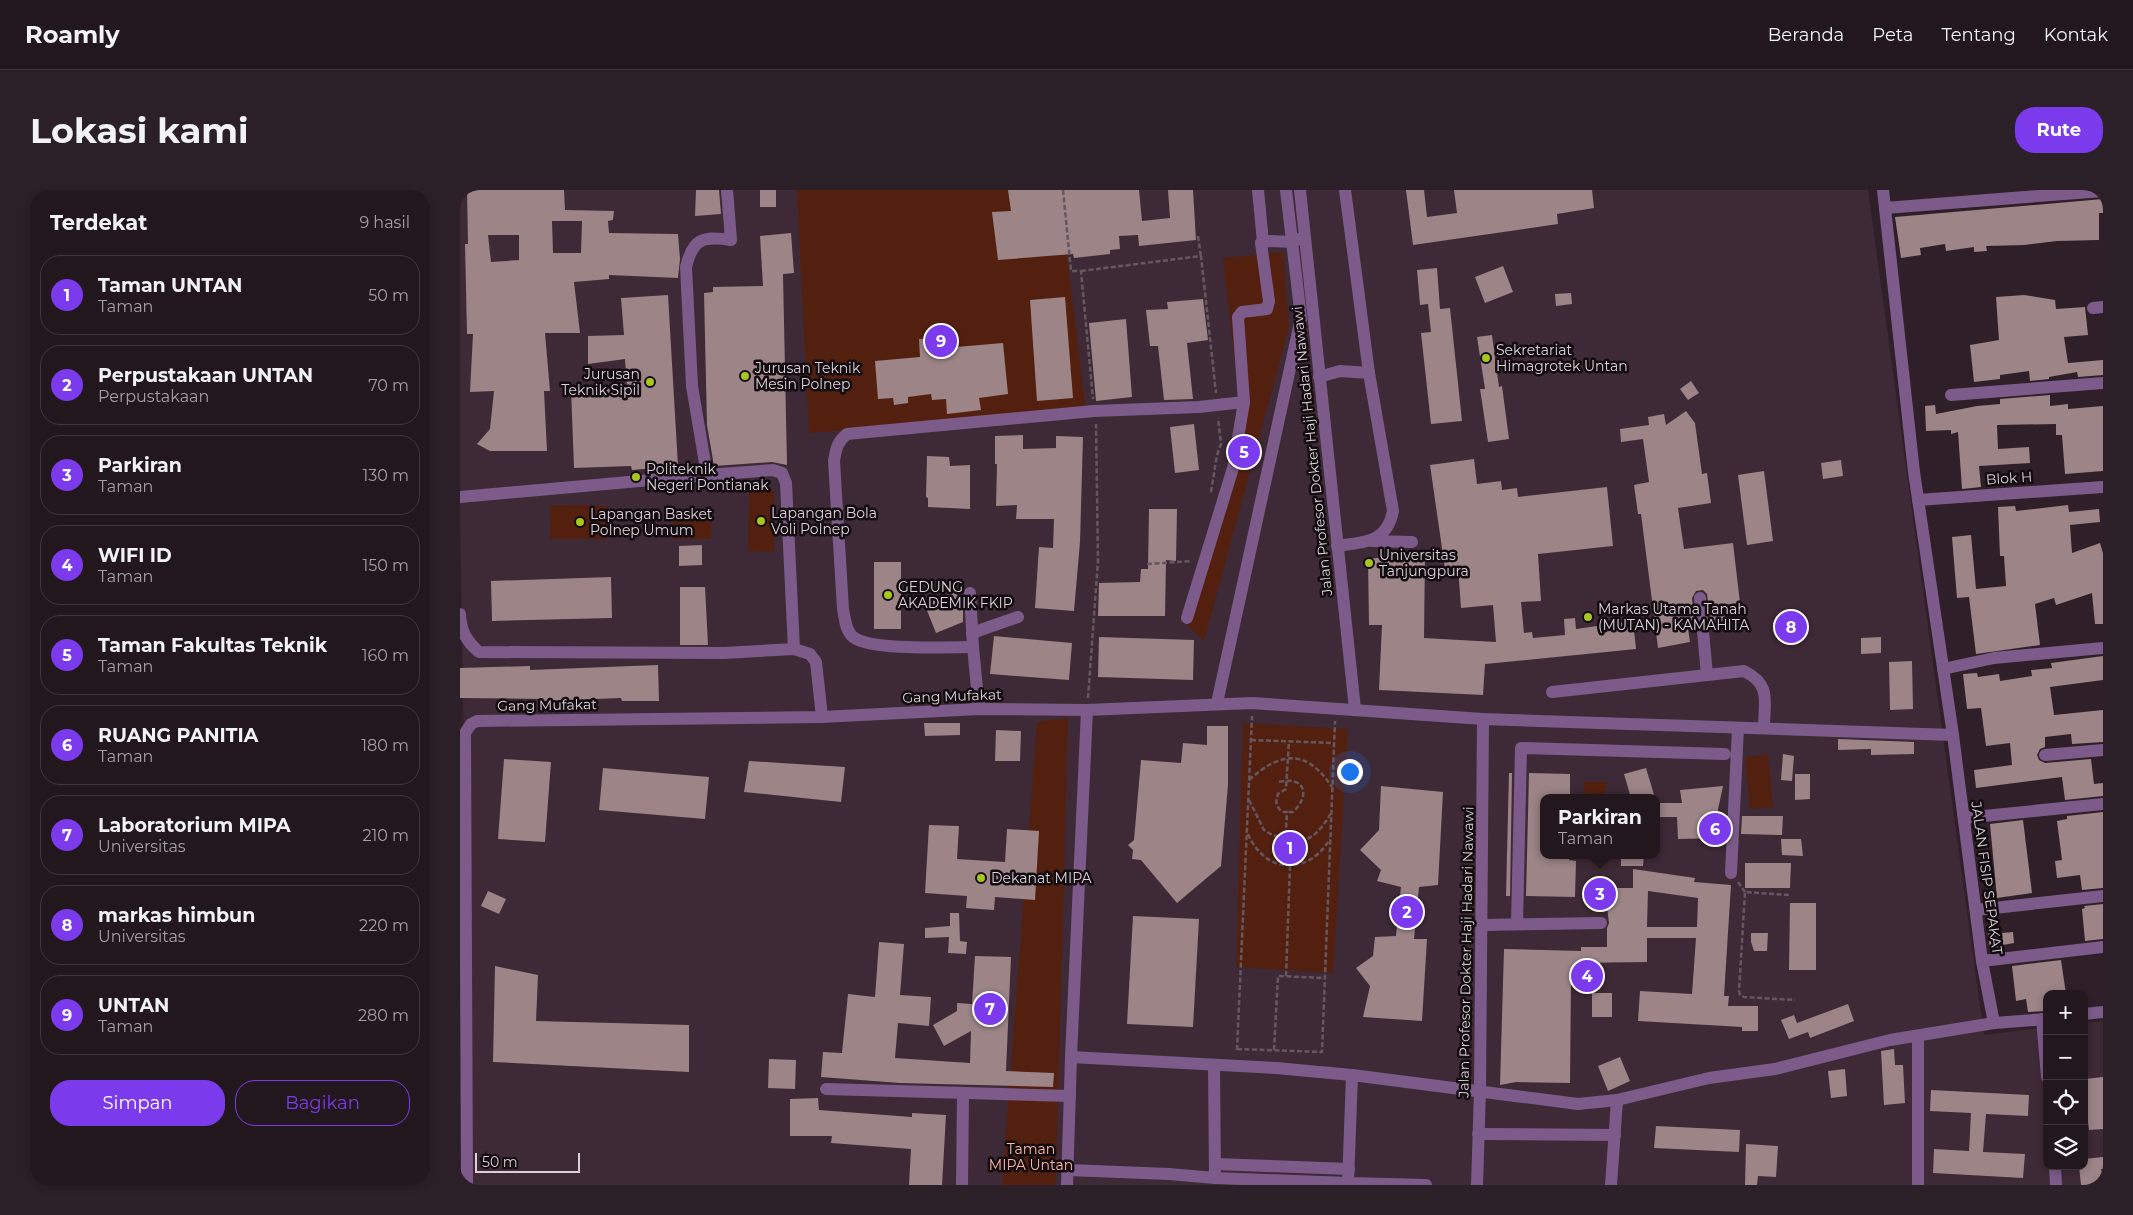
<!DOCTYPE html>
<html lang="id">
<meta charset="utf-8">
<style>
body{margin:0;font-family:Montserrat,sans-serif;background:#2b2027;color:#f1f3f6}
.controls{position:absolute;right:15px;bottom:15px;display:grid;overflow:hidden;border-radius:10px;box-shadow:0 2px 8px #0003}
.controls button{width:45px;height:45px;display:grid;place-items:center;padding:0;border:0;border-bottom:1px solid #40363c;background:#23171e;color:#f1f3f6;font:25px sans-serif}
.scale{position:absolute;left:15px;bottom:12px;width:105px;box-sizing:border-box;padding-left:5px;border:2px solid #dcd1d7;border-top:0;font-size:14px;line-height:18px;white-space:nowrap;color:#dcd1d7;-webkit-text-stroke:4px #120b0f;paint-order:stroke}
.you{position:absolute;left:889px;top:581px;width:18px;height:18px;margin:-12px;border:4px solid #fff;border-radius:50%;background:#1a73e8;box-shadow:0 0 0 8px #1a73e833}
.badge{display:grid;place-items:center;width:32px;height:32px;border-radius:50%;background:#7c3aed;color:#fff;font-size:16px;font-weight:700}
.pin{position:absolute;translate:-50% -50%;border:2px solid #fff;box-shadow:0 1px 5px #0006}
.popup{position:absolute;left:1080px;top:604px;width:120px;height:65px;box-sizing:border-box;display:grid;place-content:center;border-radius:10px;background:#23171e;filter:drop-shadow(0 1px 4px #0005);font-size:16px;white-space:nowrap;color:#a39fa4}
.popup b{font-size:19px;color:#f1f3f6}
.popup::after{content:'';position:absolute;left:50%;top:100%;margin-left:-10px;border:10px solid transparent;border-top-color:#23171e}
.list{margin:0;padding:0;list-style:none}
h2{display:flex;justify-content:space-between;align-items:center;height:65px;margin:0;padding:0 20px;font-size:21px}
h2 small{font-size:16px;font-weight:400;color:#a39fa4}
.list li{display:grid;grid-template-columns:32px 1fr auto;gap:15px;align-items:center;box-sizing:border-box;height:80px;margin:0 10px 10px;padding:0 10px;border:1px solid #40363c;border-radius:20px}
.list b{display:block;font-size:19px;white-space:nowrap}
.list p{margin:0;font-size:16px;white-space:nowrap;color:#a39fa4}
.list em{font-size:16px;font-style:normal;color:#a39fa4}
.actions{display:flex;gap:10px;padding:15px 20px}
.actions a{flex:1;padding:11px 0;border:1px solid #7c3aed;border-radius:20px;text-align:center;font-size:18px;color:#7c3aed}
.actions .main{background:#7c3aed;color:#fff}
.icon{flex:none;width:28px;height:28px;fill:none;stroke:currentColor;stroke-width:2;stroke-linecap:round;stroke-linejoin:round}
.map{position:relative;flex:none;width:1643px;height:995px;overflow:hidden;border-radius:20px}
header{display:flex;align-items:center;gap:30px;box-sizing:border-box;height:70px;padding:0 25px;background:#23171e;border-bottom:1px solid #40363c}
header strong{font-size:24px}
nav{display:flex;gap:28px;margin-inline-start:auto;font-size:18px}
.intro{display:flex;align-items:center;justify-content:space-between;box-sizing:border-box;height:120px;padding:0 30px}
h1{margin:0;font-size:35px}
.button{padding:12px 22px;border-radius:20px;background:#7c3aed;color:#fff;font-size:18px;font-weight:700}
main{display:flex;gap:30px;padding:0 30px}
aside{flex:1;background:#23171e;border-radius:20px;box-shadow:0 2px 8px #0003}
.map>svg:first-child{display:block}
.built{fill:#3e2936;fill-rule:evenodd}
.green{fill:#532010}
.building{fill:#9c8487;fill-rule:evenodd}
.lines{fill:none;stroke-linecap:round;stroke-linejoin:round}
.path{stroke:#66575f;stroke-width:2.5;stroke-dasharray:5 2.5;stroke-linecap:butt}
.minor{stroke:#7c5b8a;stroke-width:12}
.poi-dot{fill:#a7c71e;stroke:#120b0f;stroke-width:2}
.labels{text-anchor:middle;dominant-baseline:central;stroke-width:5;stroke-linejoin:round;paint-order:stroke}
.poi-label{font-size:14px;fill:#dcd1d7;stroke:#120b0f;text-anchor:start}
.street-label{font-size:14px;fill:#dcd1d7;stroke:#120b0f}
.park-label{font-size:14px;fill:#ffb6a0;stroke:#120b0f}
</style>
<header>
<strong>Roamly</strong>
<nav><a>Beranda</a><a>Peta</a><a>Tentang</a><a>Kontak</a></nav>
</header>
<div class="intro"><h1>Lokasi kami</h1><a class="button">Rute</a></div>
<main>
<aside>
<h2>Terdekat<small>9 hasil</small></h2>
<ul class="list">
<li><span class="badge">1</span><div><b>Taman UNTAN</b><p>Taman</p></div><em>50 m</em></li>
<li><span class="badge">2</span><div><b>Perpustakaan UNTAN</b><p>Perpustakaan</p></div><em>70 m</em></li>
<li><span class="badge">3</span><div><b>Parkiran</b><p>Taman</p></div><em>130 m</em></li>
<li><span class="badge">4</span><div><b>WIFI ID</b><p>Taman</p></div><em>150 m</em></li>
<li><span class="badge">5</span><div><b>Taman Fakultas Teknik</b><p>Taman</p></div><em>160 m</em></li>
<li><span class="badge">6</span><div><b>RUANG PANITIA</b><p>Taman</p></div><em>180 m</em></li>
<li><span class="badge">7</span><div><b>Laboratorium MIPA</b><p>Universitas</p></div><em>210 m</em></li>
<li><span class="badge">8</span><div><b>markas himbun</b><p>Universitas</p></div><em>220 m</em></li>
<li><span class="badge">9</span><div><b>UNTAN</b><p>Taman</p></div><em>280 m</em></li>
</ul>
<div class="actions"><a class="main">Simpan</a><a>Bagikan</a></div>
</aside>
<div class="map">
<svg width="1643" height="995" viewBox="0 0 1643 995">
<rect width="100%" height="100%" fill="#2f1f28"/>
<path class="built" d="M0 0H1408L1524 845 1587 837V976H1624V833L1643 831V995H11L0 330ZM1084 608H1196V665H1084Z"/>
<g class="green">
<polygon points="337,0 599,0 626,221 349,243"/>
<polygon points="823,62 829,138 744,451 720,428 768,316 779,208 763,68"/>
<polygon points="289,300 314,300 314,362 288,361"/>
<polygon points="91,315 149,316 148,349 90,349"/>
<rect x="213" y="323" width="38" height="26"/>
<polygon points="608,528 596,995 542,995 577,532"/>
<polygon points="783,533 888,539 873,783 776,777"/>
<polygon points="1308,564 1313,617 1290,619 1285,567"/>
<polygon points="1124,592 1147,592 1144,608 1125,608"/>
</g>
<g class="building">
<path d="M7 0H104L105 20 154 21 153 30 148 31 149 43 218 44 220 69 218 88 149 85V89L114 92 120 143H85L90 201H84L87 261H30L17 254 30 239 34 201 10 202 13 144H7L5 54H8ZM92 31H122L121 63H93ZM28 45H59V70L31 72Z"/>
<polygon points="236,0 259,0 261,24 235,26"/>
<rect x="300" y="0" width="16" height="17"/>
<polygon points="548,0 679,0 682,31 710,28 708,0 733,0 736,50 679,56 678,45 659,46 660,59 650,60 650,64 614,68 613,64 538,70 532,22 551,21"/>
<polygon points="946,0 964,0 967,27 997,23 994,0 1132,0 1134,18 1097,24 1098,34 953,55"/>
<polygon points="1643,9 1643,23 1639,23 1639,50 1597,51 1564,55 1526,56 1527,61 1514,62 1514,57 1486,61 1485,54 1460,58 1461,65 1441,68 1435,27"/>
<polygon points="331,43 334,83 323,84 327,275 312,272 254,276 247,235 244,103 253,102 253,97 303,96 300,46"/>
<polygon points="1043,76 1053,102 1025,113 1015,87"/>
<polygon points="977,78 980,119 990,118 1002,231 971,234 961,143 971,142 968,114 960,115 957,80"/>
<polygon points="1111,103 1112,114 1096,116 1095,104"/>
<polygon points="208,105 218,276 172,280 171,276 114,278 111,199 167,198 165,169 128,174 128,146 164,145 161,108"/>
<polygon points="1564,105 1595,110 1596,119 1625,117 1628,145 1604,147 1608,173 1643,170 1643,185 1618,187 1617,182 1589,187 1589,189 1570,191 1569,181 1540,185 1540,189 1514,192 1510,155 1539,150 1536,107"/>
<polygon points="605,107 613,208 577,211 570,110"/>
<polygon points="743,109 748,150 727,153 733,209 704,210 698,156 690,156 686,120 708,119 707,112"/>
<polygon points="666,129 672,207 636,211 629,133"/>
<polygon points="1032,145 1039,197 1042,196 1049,249 1028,252 1020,199 1025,199 1017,147"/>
<polygon points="495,147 496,157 543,153 548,204 519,208 521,220 487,224 486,209 472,210 471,204 448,207 448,213 434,215 433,208 418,209 415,171 460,167 459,149"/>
<polygon points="1231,191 1239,203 1228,210 1220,199"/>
<polygon points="1590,205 1590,216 1608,214 1608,219 1643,216 1643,281 1605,284 1602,245 1596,245 1596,234 1537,235 1538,259 1569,257 1570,273 1519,276 1521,297 1502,299 1498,242 1491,244 1491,240 1466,241 1465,216 1475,215 1476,224 1517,216 1540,214 1540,209"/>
<polygon points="1226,221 1235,233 1242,284 1247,283 1251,313 1218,318 1224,359 1273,353 1280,413 1264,415 1265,436 1251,437 1247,404 1243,400 1236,401 1232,408 1235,438 1228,439 1230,452 1198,458 1181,324 1178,324 1174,295 1189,292 1183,249 1161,252 1160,239 1189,235 1188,227 1204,224 1206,235"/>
<polygon points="734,234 739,280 715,283 710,237"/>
<polygon points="563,245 563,259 596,258 596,246 623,247 620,352 614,421 575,418 579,357 593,358 594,329 556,329 557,315 536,316 537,274 535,274 535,246"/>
<polygon points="467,266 489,267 490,276 510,275 510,319 468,317 468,308 466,307"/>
<polygon points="1014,269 1017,294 1041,291 1042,300 1057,298 1058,307 1147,297 1153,356 1078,364 1081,411 1061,412 1064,443 1072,442 1073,448 1105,445 1104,429 1115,428 1116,439 1173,431 1176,459 1025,474 1023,505 919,500 922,435 909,435 908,369 965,362 964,448 1036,452 1033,415 1001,418 998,377 985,379 970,275"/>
<polygon points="1381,270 1383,286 1363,289 1361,273"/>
<polygon points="1304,281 1313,351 1287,355 1278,285"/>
<polygon points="1608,315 1609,322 1639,319 1640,332 1610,335 1612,363 1640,353 1643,363 1643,434 1635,434 1632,403 1596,415 1594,408 1575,414 1580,455 1516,464 1509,407 1497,408 1492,347 1511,345 1516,399 1546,396 1544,366 1540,366 1538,317 1555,316 1556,321"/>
<polygon points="689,319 717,319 716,371 706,370 705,426 638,426 639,393 680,392 681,379 688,379"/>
<polygon points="242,355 242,375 219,376 219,356"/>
<rect x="414" y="372" width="27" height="67"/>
<polygon points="151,387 152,428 32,431 31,391"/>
<polygon points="220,397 245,397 248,455 220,455"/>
<polygon points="496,401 503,420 503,432 476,443 464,413"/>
<polygon points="1346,427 1348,441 1316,447 1313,432"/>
<polygon points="534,446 612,453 609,490 530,484"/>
<polygon points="639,447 734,450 733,490 638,487"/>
<polygon points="1421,447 1421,463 1401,464 1401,448"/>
<polygon points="1643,466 1643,490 1590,497 1594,525 1643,520 1643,552 1612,554 1611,544 1585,547 1585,557 1580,559 1577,565 1579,570 1585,573 1631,569 1634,594 1643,593 1643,606 1605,610 1602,587 1516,598 1514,580 1552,575 1550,553 1526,556 1521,518 1507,519 1503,484 1517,483 1518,487 1539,484 1540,491 1572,486 1571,480 1592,478 1591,473"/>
<polygon points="1452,471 1453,519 1430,520 1429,472"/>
<polygon points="198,475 199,511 162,511 161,508 83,511 83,509 0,508 0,478 70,476 70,480"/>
<polygon points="464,533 500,533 500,545 465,546"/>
<polygon points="747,536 768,536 768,595 761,676 717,713 681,670 672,669 673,660 668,655 674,650 681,570 721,573 723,553 747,555"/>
<polygon points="536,540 561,541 560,571 535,571"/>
<polygon points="1378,549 1454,552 1454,564 1411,565 1411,559 1378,560"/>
<polygon points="1323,564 1334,566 1332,591 1321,590"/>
<polygon points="44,569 91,572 85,652 38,649"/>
<polygon points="289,571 385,577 381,612 284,602"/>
<polygon points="143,578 249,587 245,629 139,620"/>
<polygon points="1186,578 1195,608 1171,608 1164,584"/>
<polygon points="1049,583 1052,583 1050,706 1046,706"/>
<polygon points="1069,583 1110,584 1110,608 1084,608 1084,665 1109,665 1109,670 1116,671 1115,707 1066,706"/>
<polygon points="1335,584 1350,584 1350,609 1335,610"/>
<polygon points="921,596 983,602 978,695 959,697 954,749 967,749 962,831 903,827 910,796 896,778 913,766 915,747 936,746 941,697 917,691 921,680 900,660 919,640"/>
<polygon points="1263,596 1256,629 1265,629 1265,648 1218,649 1217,627 1200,627 1200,613 1222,613 1220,600"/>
<polygon points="1643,622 1643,698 1622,700 1620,685 1597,688 1595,671 1602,670 1597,631 1607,629 1607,626"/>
<polygon points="1282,626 1323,626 1322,645 1281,644"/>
<polygon points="1563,630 1572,703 1537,708 1530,634"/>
<polygon points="469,635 499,636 497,669 545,672 547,639 579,641 575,710 535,707 534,720 506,718 507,706 465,703"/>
<polygon points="1321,649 1341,649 1343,666 1322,665"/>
<polygon points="1161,665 1184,665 1183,676 1161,676"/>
<polygon points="1285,673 1331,673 1330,698 1285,698"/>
<path d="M1173 679 1235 688 1234 692 1271 695 1264 806H1269L1268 816H1298V841H1282V837L1178 831 1180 801 1232 804 1236 748H1187V772L1114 773 1113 789H1111L1110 893 1056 892 1040 895 1044 759 1121 761V757H1147V738L1149 733 1147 717H1131V698H1173ZM1188 701 1238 708 1237 737H1187Z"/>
<polygon points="28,701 46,709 39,724 21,716"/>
<polygon points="1330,713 1356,713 1356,780 1329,780"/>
<polygon points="1643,714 1643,749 1625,751 1622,719 1625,718 1624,716"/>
<polygon points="490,723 499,723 500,751 507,752 506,764 488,763 489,747 465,748 465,738 490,736"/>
<polygon points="673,726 739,729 733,837 667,834"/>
<polygon points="1538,739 1541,761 1530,762 1528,740"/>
<polygon points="1553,742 1554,753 1543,755 1542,743"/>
<polygon points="1291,743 1308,743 1307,761 1294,761 1291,752"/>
<polygon points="419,752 444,754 440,805 471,807 469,836 438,833 435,868 510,873 511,841 484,856 473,835 497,821 497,813 512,814 515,766 551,767 546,881 594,883 593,897 440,893 361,887 363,862 382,863 388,804 415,807"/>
<polygon points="1601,770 1606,804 1587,804 1587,807 1584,807 1586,821 1568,822 1566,809 1556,811 1552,776"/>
<polygon points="35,776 78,785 76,831 229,835 229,882 33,872"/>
<rect x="1132" y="803" width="20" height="24"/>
<polygon points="1388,814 1394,831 1350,848 1348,842 1329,849 1321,830 1334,825 1337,833"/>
<polygon points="1434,859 1435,875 1443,875 1445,913 1424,915 1421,861"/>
<polygon points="1160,867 1170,891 1148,901 1138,876"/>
<polygon points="309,869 336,870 335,899 308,898"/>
<polygon points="1385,879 1387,906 1371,908 1368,881"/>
<polygon points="1643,887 1643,939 1629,940 1628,932 1624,932 1625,889"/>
<polygon points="1471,900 1569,905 1568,926 1526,924 1523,962 1565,964 1563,988 1473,983 1474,959 1509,961 1511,923 1470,921"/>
<polygon points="358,908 359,920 452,927 452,923 486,925 482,995 449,995 451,959 371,953 372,946 330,946 330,909"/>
<polygon points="1196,936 1280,940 1279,962 1194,958"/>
<polygon points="1286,954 1318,956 1316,987 1298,986 1297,995 1285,995"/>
<polygon points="1643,967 1643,979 1641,979 1642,984 1640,985 1641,995 1621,995 1619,976 1624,976 1624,969"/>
</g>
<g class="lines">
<g class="path">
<polyline points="603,0 611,81 621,81 633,209"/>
<polyline points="738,46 741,67"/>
<polyline points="621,81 741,66 756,203"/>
<polyline points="751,302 757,265 761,254 758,228"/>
<polyline points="687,374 732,371"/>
<polyline points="628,508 638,371 636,234"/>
<polyline points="791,550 874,553"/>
<path d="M789 590C821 561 847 559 872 597"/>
<path d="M819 592C845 586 851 605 833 622H828"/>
<polyline points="789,610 804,640 812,645 830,649"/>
<path d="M788 644C805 684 848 686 870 649"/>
<path d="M818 653C846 655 858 646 871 623"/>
<path d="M824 675 827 622H822C816 616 815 612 818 604L826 599 829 551"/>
<polyline points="1278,692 1285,702"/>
<polyline points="1329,705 1285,702 1279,801 1280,805 1284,807 1335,810"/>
<polyline points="826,786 830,676"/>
<polyline points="777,859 862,862 875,531"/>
<polyline points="777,860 792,526"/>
<polyline points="814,860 818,786 865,788"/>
</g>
<g class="minor">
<path d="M267 0 271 50C243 46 233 48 226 77L232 196 247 285 313 280 322 283 326 293 334 459"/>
<polyline points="798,0 803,52"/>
<polyline points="840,0 895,519"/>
<polyline points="885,0 909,183"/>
<polyline points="1423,0 1454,282 1493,545 1522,771 1534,833"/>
<polyline points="1425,18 1643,1"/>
<polyline points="1633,118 1643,117"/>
<path d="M859 187 880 181 909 183 933 321C927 353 904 352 877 356"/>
<polyline points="1491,205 1643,193"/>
<polyline points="0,307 247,285"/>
<polyline points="1458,310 1643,297"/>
<polyline points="912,351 952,352"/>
<polyline points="510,403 513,457 519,519"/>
<polyline points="1240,408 1247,485"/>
<path d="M0 424C1 441 6 451 19 462L264 463 334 459 350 464 356 472 362 527"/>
<polyline points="727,428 773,278 784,212"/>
<polyline points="512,443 558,427"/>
<path d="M513 457C488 457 411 461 393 447 385 440 385 428 383 419L374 271C376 259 377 252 387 244L634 221 739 217 784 212 778 127 782 122 807 119 809 111 801 53 807 51 832 52 844 47"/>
<polyline points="1483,479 1534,468 1643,458"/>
<path d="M1092 502 1284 481C1312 495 1304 511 1304 538"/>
<polyline points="757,513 841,128 826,0"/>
<polyline points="1585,565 1643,560"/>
<polyline points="1504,628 1643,614"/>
<polyline points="1271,683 1278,538"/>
<polyline points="1516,720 1643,706"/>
<polyline points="1057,734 1061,558 1265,564"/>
<polyline points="1022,735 1141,733"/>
<polyline points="1522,771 1643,757"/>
<polyline points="1624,824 1643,822"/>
<polyline points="1582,829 1587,887"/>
<polyline points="611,867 816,878 892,885 1118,914 1157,910 1249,888 1315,879 1430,850 1534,833 1587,829"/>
<polyline points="892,885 888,993 966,995"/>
<polyline points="366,899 610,906"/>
<polyline points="1018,944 1155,945"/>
<polyline points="755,974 889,979"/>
<polyline points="1595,976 1596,995"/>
<polyline points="608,980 709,984 755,988 754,876"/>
<polyline points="755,988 888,993"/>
<polyline points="7,995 5,543 11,534 17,531 362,527 519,519 627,520 792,513 1023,529 1493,545"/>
<polyline points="502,995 503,904"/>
<polyline points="607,995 611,867 627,520"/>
<polyline points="1017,995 1020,901 1023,529"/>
<polyline points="1151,995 1157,910"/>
<polyline points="1458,995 1458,846"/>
</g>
</g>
<g class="poi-dot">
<circle cx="1026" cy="168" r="5"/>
<circle cx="285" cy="186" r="5"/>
<circle cx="190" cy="192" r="5"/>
<circle cx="176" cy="287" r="5"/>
<circle cx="301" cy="331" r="5"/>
<circle cx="120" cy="332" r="5"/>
<circle cx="909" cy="373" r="5"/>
<circle cx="428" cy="405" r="5"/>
<circle cx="1128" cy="427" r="5"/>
<circle cx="521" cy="688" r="5"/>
</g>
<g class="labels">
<g class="poi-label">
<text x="1036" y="160">Sekretariat<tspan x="1036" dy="16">Himagrotek Untan</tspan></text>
<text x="295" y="178">Jurusan Teknik<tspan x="295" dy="16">Mesin Polnep</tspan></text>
<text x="180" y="184" text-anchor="end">Jurusan<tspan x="180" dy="16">Teknik Sipil</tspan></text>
<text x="186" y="279">Politeknik<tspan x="186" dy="16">Negeri Pontianak</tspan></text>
<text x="311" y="323">Lapangan Bola<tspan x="311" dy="16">Voli Polnep</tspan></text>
<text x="130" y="324">Lapangan Basket<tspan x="130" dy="16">Polnep Umum</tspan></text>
<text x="919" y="365">Universitas<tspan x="919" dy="16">Tanjungpura</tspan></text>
<text x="438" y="397">GEDUNG<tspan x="438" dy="16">AKADEMIK FKIP</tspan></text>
<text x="1138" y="419">Markas Utama Tanah<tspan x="1138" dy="16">(MUTAN) - KAMAHITA</tspan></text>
<text x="531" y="688">Dekanat MIPA</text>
</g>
<g class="street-label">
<text transform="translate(852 261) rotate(-96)">Jalan Profesor Dokter Haji Hadari Nawawi</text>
<text transform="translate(1549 288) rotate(-4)">Blok H</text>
<text transform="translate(492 506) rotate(-2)">Gang Mufakat</text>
<text transform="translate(87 515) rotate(-1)">Gang Mufakat</text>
<text transform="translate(1527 688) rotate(82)">JALAN FISIP SEPAKAT</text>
<text transform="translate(1006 762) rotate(-89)">Jalan Profesor Dokter Haji Hadari Nawawi</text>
</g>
<g class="park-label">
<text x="571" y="959">Taman<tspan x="571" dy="16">MIPA Untan</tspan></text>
</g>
</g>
</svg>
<div class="controls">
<button>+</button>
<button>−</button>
<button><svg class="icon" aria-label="locate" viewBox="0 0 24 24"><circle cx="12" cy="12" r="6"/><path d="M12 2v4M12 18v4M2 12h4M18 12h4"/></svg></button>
<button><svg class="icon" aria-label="layers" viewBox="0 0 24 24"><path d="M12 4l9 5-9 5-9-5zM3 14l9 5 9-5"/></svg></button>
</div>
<div class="scale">50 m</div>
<div class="you"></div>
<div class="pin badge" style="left:830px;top:658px">1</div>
<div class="pin badge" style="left:947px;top:722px">2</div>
<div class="pin badge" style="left:1140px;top:704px">3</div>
<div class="popup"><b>Parkiran</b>Taman</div>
<div class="pin badge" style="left:1127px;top:786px">4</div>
<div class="pin badge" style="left:784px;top:262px">5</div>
<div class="pin badge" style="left:1255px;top:639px">6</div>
<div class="pin badge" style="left:530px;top:819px">7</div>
<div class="pin badge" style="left:1331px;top:437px">8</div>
<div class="pin badge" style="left:481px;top:151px">9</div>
</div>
</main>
